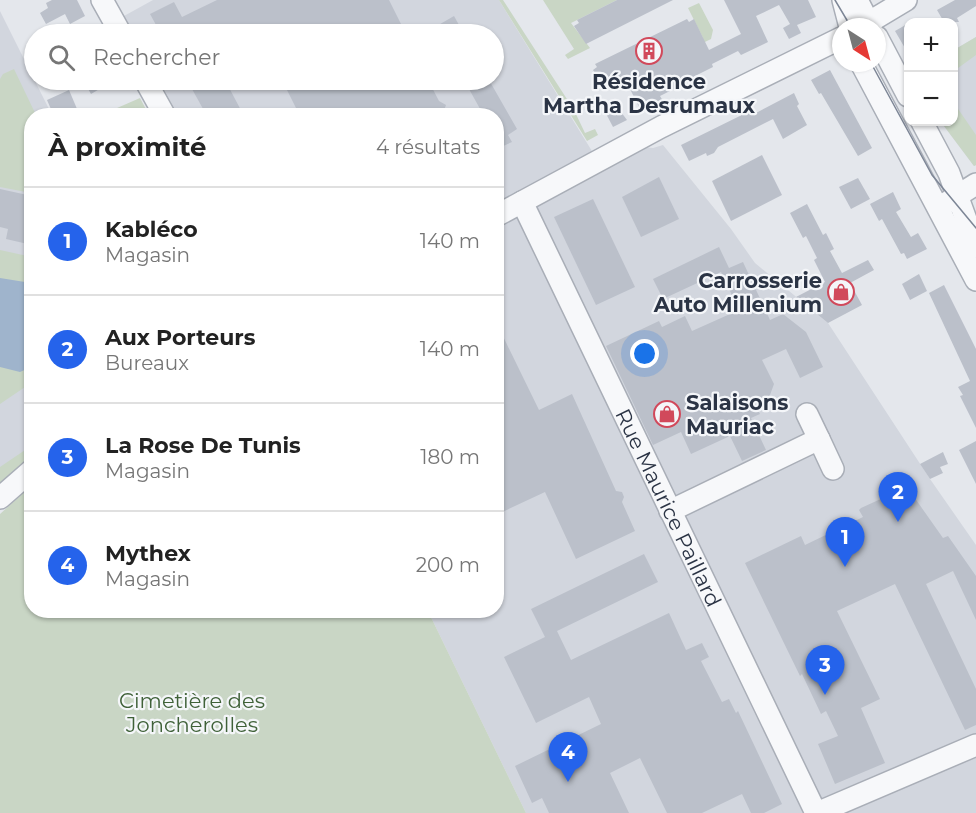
<!DOCTYPE html>
<html lang="fr">
<meta charset="utf-8">
<style>
body{margin:0;font-family:Montserrat,sans-serif;background:#f2f2f2;color:#222}
.controls{position:absolute;right:18px;top:18px;display:grid;overflow:hidden;border-radius:12px;box-shadow:0 2px 4px #0004}
.controls button{width:54px;height:54px;display:grid;place-items:center;padding:0;border:0;border-bottom:2px solid #e0e0e0;background:#fff;color:#222;font:30px sans-serif}
.compass{position:absolute;left:832px;top:18px;width:54px;height:54px;border-radius:50%;background:#fff;box-shadow:0 2px 4px #0004;rotate:144deg}
.you{position:absolute;left:645px;top:354px;width:21px;height:21px;margin:-15px;border:4px solid #fff;border-radius:50%;background:#1a73e8;box-shadow:0 0 0 9px #1a73e833}
.badge{display:grid;place-items:center;width:39px;height:39px;border-radius:50%;background:#2563eb;color:#fff;font-size:20px;font-weight:700}
.pin{position:absolute;translate:-50% -50px;filter:drop-shadow(0 2px 3px #0008)}
.pin::after{content:'';position:absolute;top:32px;width:21px;height:18px;background:inherit;clip-path:polygon(0 0,100% 0,50% 100%)}
.list{margin:0;padding:0;list-style:none}
h2{display:flex;justify-content:space-between;align-items:center;height:78px;margin:0;padding:0 24px;font-size:26px}
h2 small{font-size:20px;font-weight:400;color:#767676}
.list li{display:grid;grid-template-columns:39px 1fr auto;gap:18px;align-items:center;box-sizing:border-box;height:108px;padding:0 24px;border-top:2px solid #e0e0e0}
.list b{display:block;font-size:22px;white-space:nowrap}
.list p{margin:0;font-size:20px;white-space:nowrap;color:#767676}
.list em{font-size:20px;font-style:normal;color:#767676}
.icon{flex:none;width:33px;height:33px;fill:none;stroke:currentColor;stroke-width:2;stroke-linecap:round;stroke-linejoin:round}
.map{position:relative;flex:none;width:976px;height:813px;overflow:hidden}
.search{position:absolute;background:#fff;box-shadow:0 2px 4px #0004;left:24px;top:24px;width:480px;height:66px;display:flex;align-items:center;gap:15px;box-sizing:border-box;padding:0 21px;border-radius:33px;color:#767676;font-size:22px}
.panel{position:absolute;background:#fff;box-shadow:0 2px 4px #0004;left:24px;top:108px;width:480px;height:510px;border-radius:24px}
.map>svg:first-child{display:block}
.built{fill:#d2d6de}
.green{fill:#c9d6c5}
.water{fill:#9fb4cc}
.building{fill:#bbc0ca}
.lines{fill:none;stroke-linecap:round;stroke-linejoin:round}
.minor-casing{stroke:#a9aeb7;stroke-width:24}
.minor{stroke:#f7f8fa;stroke-width:21}
.tram{stroke:#7d8696;stroke-width:1.5}
.labels{text-anchor:middle;dominant-baseline:central;stroke-width:4.5;stroke-linejoin:round;paint-order:stroke}
.poi-label{font-size:21px;font-weight:bold;fill:#2b3445;stroke:#f4f6f9}
.street-label{font-size:21px;fill:#2b3445;stroke:#f4f6f9}
.park-label{font-size:21px;fill:#3f6138;stroke:#f4f6f9}
</style>
<div class="map">
<svg width="976" height="813" viewBox="0 0 976 813">
<rect width="100%" height="100%" fill="#e4e7ec"/>
<g class="built">
<polygon points="153,0 499,0 603,169 643,147 653,148 663,145 731,229 755,263 828,323 930,479 976,545 976,813 526,813 428,611 496,610 496,116 178,115 159,80 494,80 494,34 134,34 124,16"/>
<polygon points="0,11 52,115 32,116 31,456 0,484"/>
<polygon points="976,37 976,165 974,166 941,122 954,122 954,50"/>
</g>
<g class="green">
<polygon points="499,0 503,0 574,110 585,133 595,129 598,135 587,141"/>
<polygon points="543,0 617,0 571,23 590,48 568,59 565,55 574,49"/>
<polygon points="699,3 713,30 711,39 608,90 605,87 703,38 688,8"/>
<polygon points="976,37 976,55 954,71 954,50"/>
<polygon points="14,69 36,115 32,116 31,193 0,187 0,79 3,74"/>
<polygon points="140,98 149,115 101,115"/>
<polygon points="954,103 976,135 976,165 974,166 941,122 954,122"/>
<polygon points="0,250 32,257 31,383 0,404"/>
<polygon points="31,446 31,456 0,484 0,467"/>
<polygon points="31,486 32,610 428,611 526,813 0,813 0,514"/>
</g>
<polygon class="water" points="0,278 31,283 31,367 20,372 0,367"/>
<g class="building">
<polygon points="52,0 77,0 85,16 70,24 65,14 46,24 40,13 48,8 46,3"/>
<polygon points="217,0 389,0 406,34 161,34 150,14 174,2 182,17"/>
<polygon points="617,0 673,0 586,44 574,26 579,23 577,20"/>
<polygon points="724,0 808,0 816,17 797,25 801,33 789,39 783,28 790,24 779,5 756,16 768,42 741,55 738,51 712,64 713,67 679,84 680,86 660,96 663,101 642,113 624,77 605,87 593,70 597,67 595,64 687,19 689,22 694,19 709,50 741,34"/>
<polygon points="955,0 976,0 976,6 957,18 959,22 944,22 937,10"/>
<polygon points="454,16 464,34 439,34 435,27"/>
<polygon points="909,23 909,55 895,31"/>
<polygon points="830,70 872,148 858,156 821,93 819,94 811,80"/>
<polygon points="83,80 115,80 91,94"/>
<polygon points="187,80 225,80 244,116 207,116"/>
<polygon points="282,80 428,80 439,101 446,105 442,116 300,116"/>
<polygon points="464,80 489,80 517,129 508,135 512,142 501,147 496,141 496,116 484,116"/>
<polygon points="69,90 80,116 54,116 47,100"/>
<polygon points="794,93 799,104 797,106 807,125 783,139 773,119 718,147 714,153 707,156 706,153 689,161 681,145 754,109 756,113"/>
<polygon points="612,100 627,120 613,127 602,106"/>
<polygon points="762,155 782,195 731,221 712,181"/>
<polygon points="659,177 679,219 641,237 622,197"/>
<polygon points="858,178 870,199 851,209 839,187"/>
<polygon points="0,189 32,196 32,245 6,239 8,229 0,227"/>
<polygon points="893,192 901,209 896,212 911,237 918,233 927,249 907,259 904,253 901,254 882,219 879,221 870,204"/>
<polygon points="593,199 635,287 596,305 554,217"/>
<polygon points="807,204 823,235 826,233 834,249 830,251 842,273 868,260 874,270 850,283 862,305 828,323 796,297 825,282 814,260 817,258 806,236 803,238 790,213"/>
<polygon points="719,247 729,268 743,262 770,320 783,314 806,332 823,367 800,378 786,349 762,360 774,384 770,395 754,402 760,414 751,418 766,450 742,461 730,436 691,454 681,432 653,445 606,346 659,321 662,327 685,316 692,331 739,310 721,272 663,299 653,279"/>
<polygon points="919,274 927,291 910,300 902,284"/>
<polygon points="944,285 976,349 976,428 960,396 963,395 958,387 970,381 929,293"/>
<polygon points="496,322 539,410 572,394 616,491 622,492 624,497 622,502 635,531 576,559 545,492 496,515"/>
<polygon points="976,441 976,484 959,450"/>
<polygon points="943,452 948,464 940,467 943,473 930,479 920,464"/>
<polygon points="907,487 943,538 948,536 976,576 976,620 953,571 926,584 976,689 976,725 965,730 895,584 837,611 880,699 861,708 885,763 835,784 818,744 838,736 826,711 821,714 802,674 800,676 745,563 801,536 805,545 863,517 859,510 861,508"/>
<polygon points="644,554 658,582 557,631 571,660 669,613 686,650 702,643 709,657 701,661 722,702 729,699 736,713 738,711 782,804 764,813 751,813 742,794 702,813 667,813 640,758 610,773 629,813 549,813 542,798 532,803 515,766 601,724 589,697 536,723 504,657 545,637 531,609"/>
</g>
<g class="lines">
<defs>
<g id="minor">
<polyline points="102,0 121,34"/>
<polyline points="843,0 850,27"/>
<polyline points="857,0 871,27"/>
<polyline points="861,27 906,0"/>
<polyline points="877,37 908,96"/>
<polyline points="861,63 976,280"/>
<polyline points="145,80 165,116"/>
<polyline points="922,122 949,173 976,247"/>
<path id="s1" d="M522 202 816 813"/>
<polyline points="946,203 976,184"/>
<polyline points="496,216 661,127 841,38"/>
<polyline points="807,414 819,439"/>
<polyline points="0,498 32,470"/>
<polyline points="670,511 819,439 833,469"/>
<polyline points="817,813 976,745"/>
</g>
</defs>
<use href="#minor" class="minor-casing"/>
<use href="#minor" class="minor"/>
<g class="tram">
<polyline points="835,0 851,27"/>
<polyline points="871,63 932,175 976,228"/>
</g>
</g>
<defs>
<symbol id="building-ring" viewBox="-11 -11 22 22"><circle r="9.5" fill="#f4f6f9" stroke="#d1495b" stroke-width="1.5"/><path d="M-4-6H4V6H1V3H-1V6H-4ZM-2.5-4.3h1.7v1.8h-1.7ZM.8-4.3h1.7v1.8H.8ZM-2.5-1h1.7V.8h-1.7ZM.8-1h1.7V.8H.8Z" fill="#d1495b"/></symbol>
<symbol id="shop-ring" viewBox="-11 -11 22 22"><circle r="9.5" fill="#f4f6f9" stroke="#d1495b" stroke-width="1.5"/><path d="M-5-2.5h2.3a2.7 3.5 0 0 1 5.4 0H5L5.5 6h-11ZM-1.5-2.5h3a1.5 2.3 0 0 0-3 0Z" fill="#d1495b"/></symbol>
</defs>
<g fill-rule="evenodd">
<use href="#building-ring" x="634" y="36" width="30" height="30"/>
<use href="#shop-ring" x="826" y="277" width="30" height="30"/>
<use href="#shop-ring" x="652" y="399" width="30" height="30"/>
</g>
<g class="labels">
<g class="poi-label">
<text x="649" y="81">Résidence<tspan x="649" dy="24">Martha Desrumaux</tspan></text>
<text x="822" y="280" text-anchor="end">Carrosserie<tspan x="822" dy="24">Auto Millenium</tspan></text>
<text x="686" y="402" text-anchor="start">Salaisons<tspan x="686" dy="24">Mauriac</tspan></text>
</g>
<g class="street-label">
<text stroke="none"><textPath href="#s1" startOffset="339">Rue Maurice Paillard</textPath></text>
</g>
<g class="park-label">
<text x="192" y="700">Cimetière des<tspan x="192" dy="24">Joncherolles</tspan></text>
</g>
</g>
</svg>
<div class="controls">
<button>+</button>
<button>−</button>
</div>
<svg class="compass" viewBox="-18 -18 36 36"><path d="M0-13l5 13h-10z" fill="#e53935"/><path d="M0 13l5-13h-10z" fill="#767676"/></svg>
<div class="you"></div>
<div class="pin badge" style="left:845px;top:567px">1</div>
<div class="pin badge" style="left:898px;top:522px">2</div>
<div class="pin badge" style="left:825px;top:695px">3</div>
<div class="pin badge" style="left:568px;top:782px">4</div>
<div class="search"><svg class="icon" aria-label="search" viewBox="0 0 24 24"><circle cx="10" cy="10" r="6"/><path d="M15 15l6 6"/></svg>Rechercher</div>
<section class="panel">
<h2>À proximité<small>4 résultats</small></h2>
<ul class="list">
<li><span class="badge">1</span><div><b>Kabléco</b><p>Magasin</p></div><em>140 m</em></li>
<li><span class="badge">2</span><div><b>Aux Porteurs</b><p>Bureaux</p></div><em>140 m</em></li>
<li><span class="badge">3</span><div><b>La Rose De Tunis</b><p>Magasin</p></div><em>180 m</em></li>
<li><span class="badge">4</span><div><b>Mythex</b><p>Magasin</p></div><em>200 m</em></li>
</ul>
</section>
</div>
